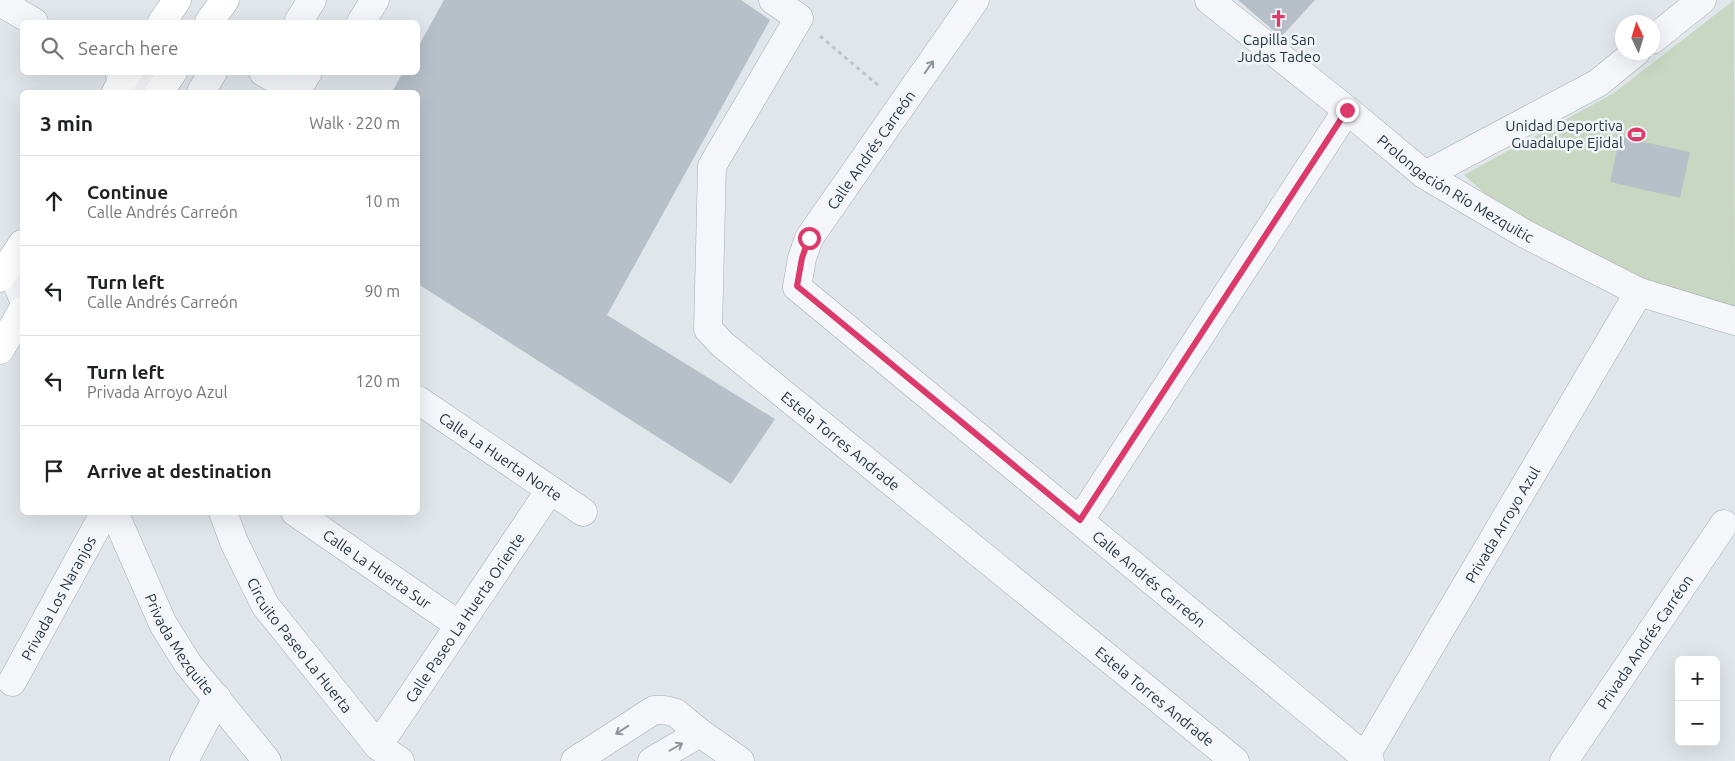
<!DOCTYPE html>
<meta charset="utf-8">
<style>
body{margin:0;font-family:Ubuntu,sans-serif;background:#f6f6f6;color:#202124}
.controls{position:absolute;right:15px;bottom:15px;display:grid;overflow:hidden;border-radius:8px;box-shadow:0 5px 20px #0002}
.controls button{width:45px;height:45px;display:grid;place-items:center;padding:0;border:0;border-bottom:1px solid #e0e0e0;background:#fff;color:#202124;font:25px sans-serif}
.compass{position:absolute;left:1615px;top:15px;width:45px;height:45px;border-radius:50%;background:#fff;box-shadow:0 5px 20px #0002;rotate:356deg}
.stop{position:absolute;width:15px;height:15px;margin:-11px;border:4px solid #dc3a6a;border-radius:50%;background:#fff}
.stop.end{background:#dc3a6a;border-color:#fff;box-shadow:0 1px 5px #0008}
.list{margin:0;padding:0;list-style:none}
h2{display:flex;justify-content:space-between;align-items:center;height:65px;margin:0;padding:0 20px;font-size:21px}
h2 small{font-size:16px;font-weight:400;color:#757577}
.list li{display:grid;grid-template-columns:32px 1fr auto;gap:15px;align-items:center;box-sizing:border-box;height:90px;padding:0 20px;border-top:1px solid #e0e0e0}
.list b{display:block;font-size:19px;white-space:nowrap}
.list p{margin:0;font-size:16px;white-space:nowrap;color:#757577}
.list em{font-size:16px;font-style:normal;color:#757577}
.icon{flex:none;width:28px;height:28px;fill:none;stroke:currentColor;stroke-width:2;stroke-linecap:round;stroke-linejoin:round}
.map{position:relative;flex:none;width:1735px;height:761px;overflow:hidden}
.search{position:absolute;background:#fff;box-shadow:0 5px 20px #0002;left:20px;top:20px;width:400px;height:55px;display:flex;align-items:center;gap:12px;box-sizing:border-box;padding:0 18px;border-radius:8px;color:#757577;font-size:19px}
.panel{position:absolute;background:#fff;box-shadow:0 5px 20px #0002;left:20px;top:90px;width:400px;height:425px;border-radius:8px}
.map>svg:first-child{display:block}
.garden{fill:#c9d6c1}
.building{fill:#b7c0c9}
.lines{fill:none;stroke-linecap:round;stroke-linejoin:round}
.minor-casing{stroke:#a5aeb6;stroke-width:29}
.major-casing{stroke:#9facb8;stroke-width:29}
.path{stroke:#bfc4ca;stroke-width:3;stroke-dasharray:4 4;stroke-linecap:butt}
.minor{stroke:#f4f6f9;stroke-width:28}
.major{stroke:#fff;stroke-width:28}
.oneway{stroke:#8e969e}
.route{stroke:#dc3a6a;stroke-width:6}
.labels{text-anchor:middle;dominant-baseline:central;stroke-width:5;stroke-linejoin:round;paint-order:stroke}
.poi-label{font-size:15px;fill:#273644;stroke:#f1f5f8}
.street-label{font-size:15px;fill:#273644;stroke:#f1f5f8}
</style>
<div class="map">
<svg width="1735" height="761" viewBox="0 0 1735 761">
<rect width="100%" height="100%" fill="#e1e6eb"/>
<polygon class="garden" points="1734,0 1735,308 1650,283 1517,222 1464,175 1614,93"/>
<g class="building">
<polygon points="444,0 741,0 770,20 607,315 775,419 731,484 418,284 418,92 392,92 403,72 418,72 418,47"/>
<polygon points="1238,0 1315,0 1281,37"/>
<polygon points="1620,137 1690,152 1680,198 1610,182"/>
</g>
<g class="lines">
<defs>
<g id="minor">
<path id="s1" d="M773 0 799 18 712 166 708 329 722 344 1235 761"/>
<path id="s2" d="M975 0 809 238 802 258 797 287 1370 761"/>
<path id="s3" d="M1209 0 1347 110 1425 175 1525 234 1639 292 1735 321"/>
<polyline points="0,2 34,22"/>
<polyline points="298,22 312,0"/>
<polyline points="361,22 375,0"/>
<polyline points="1652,40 1702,0"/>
<polyline points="119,72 158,92"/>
<polyline points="263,72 297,92"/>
<polyline points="201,92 213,72"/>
<polyline points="296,92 308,72"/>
<polyline points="1425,175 1598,83 1636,52"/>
<polyline points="9,264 22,296"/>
<path id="s4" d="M418 400 583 512"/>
<path id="s5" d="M114 512 163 624 188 664 267 761"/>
<path id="s6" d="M223 512 234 542 265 605 378 746 400 761"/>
<path id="s7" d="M295 512 459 625"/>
<polyline points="1080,520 1347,110"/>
<path id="s8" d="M12 682 105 512"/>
<path id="s9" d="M378 746 550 490"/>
<path id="s10" d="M1365 757 1639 292"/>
<polyline points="184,761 217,698"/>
<polyline points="575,761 654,710 665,710 676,713 700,733 740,761"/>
<polyline points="652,761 700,733"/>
<path id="s11" d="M1564 761 1724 524"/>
</g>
<g id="major">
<polyline points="162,22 177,0"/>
<polyline points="209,22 225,0"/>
<polyline points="116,92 128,72"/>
<polyline points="159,92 173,72"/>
<polyline points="0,278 22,244"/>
<polyline points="0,350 22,311"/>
</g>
</defs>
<use href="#minor" class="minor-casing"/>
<use href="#major" class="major-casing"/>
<polyline class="path" points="820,36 879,86"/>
<use href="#minor" class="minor"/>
<use href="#major" class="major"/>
</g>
<defs><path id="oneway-shaft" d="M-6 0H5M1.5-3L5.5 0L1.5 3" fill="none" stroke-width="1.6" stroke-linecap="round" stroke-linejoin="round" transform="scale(1.25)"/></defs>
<g class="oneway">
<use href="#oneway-shaft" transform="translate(929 67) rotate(-55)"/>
<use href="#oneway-shaft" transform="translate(622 730) rotate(147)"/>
<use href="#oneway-shaft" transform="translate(676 747) rotate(-30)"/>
</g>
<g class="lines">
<polyline class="route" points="809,238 802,258 797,286 1080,520 1347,110"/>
</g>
<defs>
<symbol id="church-bare" viewBox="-9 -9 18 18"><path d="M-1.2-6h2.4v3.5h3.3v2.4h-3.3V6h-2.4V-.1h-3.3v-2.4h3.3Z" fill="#dc3a6a" stroke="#f1f5f8" stroke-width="2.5" paint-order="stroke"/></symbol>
<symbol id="stadium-bare" viewBox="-9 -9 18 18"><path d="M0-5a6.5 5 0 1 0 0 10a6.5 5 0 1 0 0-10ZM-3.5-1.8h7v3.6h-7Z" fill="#dc3a6a" stroke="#f1f5f8" stroke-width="2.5" paint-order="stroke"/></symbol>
</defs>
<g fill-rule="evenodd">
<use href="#church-bare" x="1266" y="6" width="25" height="25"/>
<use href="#stadium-bare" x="1624" y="122" width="25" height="25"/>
</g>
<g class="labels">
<g class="poi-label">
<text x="1279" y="39">Capilla San<tspan x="1279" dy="17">Judas Tadeo</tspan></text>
<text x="1623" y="125" text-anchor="end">Unidad Deportiva<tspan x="1623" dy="17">Guadalupe Ejidal</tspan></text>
</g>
<g class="street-label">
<text transform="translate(871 150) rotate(-55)">Calle Andrés Carreón</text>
<text stroke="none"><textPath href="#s3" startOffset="311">Prolongación Río Mezquitic</textPath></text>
<text stroke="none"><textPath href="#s1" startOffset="540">Estela Torres Andrade</textPath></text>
<text stroke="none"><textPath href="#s4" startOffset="100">Calle La Huerta Norte</textPath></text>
<text stroke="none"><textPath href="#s10" startOffset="270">Privada Arroyo Azul</textPath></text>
<text stroke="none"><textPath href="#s7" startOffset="100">Calle La Huerta Sur</textPath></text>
<text stroke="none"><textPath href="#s2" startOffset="798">Calle Andrés Carreón</textPath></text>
<text stroke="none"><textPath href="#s8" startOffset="96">Privada Los Naranjos</textPath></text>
<text stroke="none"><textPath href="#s9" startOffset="155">Calle Paseo La Huerta Oriente</textPath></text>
<text stroke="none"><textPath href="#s5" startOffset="148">Privada Mezquite</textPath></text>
<text stroke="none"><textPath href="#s11" startOffset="144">Privada Andrés Carréon</textPath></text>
<text stroke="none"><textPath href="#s6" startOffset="155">Circuito Paseo La Huerta</textPath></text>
<text stroke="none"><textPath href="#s1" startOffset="945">Estela Torres Andrade</textPath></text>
</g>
</g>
</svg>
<div class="controls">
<button>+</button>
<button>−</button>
</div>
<svg class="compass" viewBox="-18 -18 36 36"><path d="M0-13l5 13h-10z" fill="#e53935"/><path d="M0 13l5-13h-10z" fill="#757577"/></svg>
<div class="stop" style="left:809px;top:238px"></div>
<div class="stop end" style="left:1347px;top:110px"></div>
<div class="search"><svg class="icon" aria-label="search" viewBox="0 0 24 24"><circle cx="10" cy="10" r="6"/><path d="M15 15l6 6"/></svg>Search here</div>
<section class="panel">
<h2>3 min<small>Walk · 220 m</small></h2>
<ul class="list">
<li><svg class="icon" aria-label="ahead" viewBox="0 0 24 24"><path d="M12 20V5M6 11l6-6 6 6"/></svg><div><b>Continue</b><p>Calle Andrés Carreón</p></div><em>10 m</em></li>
<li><svg class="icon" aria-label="left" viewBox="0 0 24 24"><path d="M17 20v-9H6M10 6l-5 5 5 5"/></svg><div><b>Turn left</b><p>Calle Andrés Carreón</p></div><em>90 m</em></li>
<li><svg class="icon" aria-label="left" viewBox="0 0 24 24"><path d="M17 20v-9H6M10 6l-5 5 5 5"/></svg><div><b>Turn left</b><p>Privada Arroyo Azul</p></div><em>120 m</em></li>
<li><svg class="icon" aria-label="arrive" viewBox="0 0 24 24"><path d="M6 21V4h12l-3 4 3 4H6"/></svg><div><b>Arrive at destination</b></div></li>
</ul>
</section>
</div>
